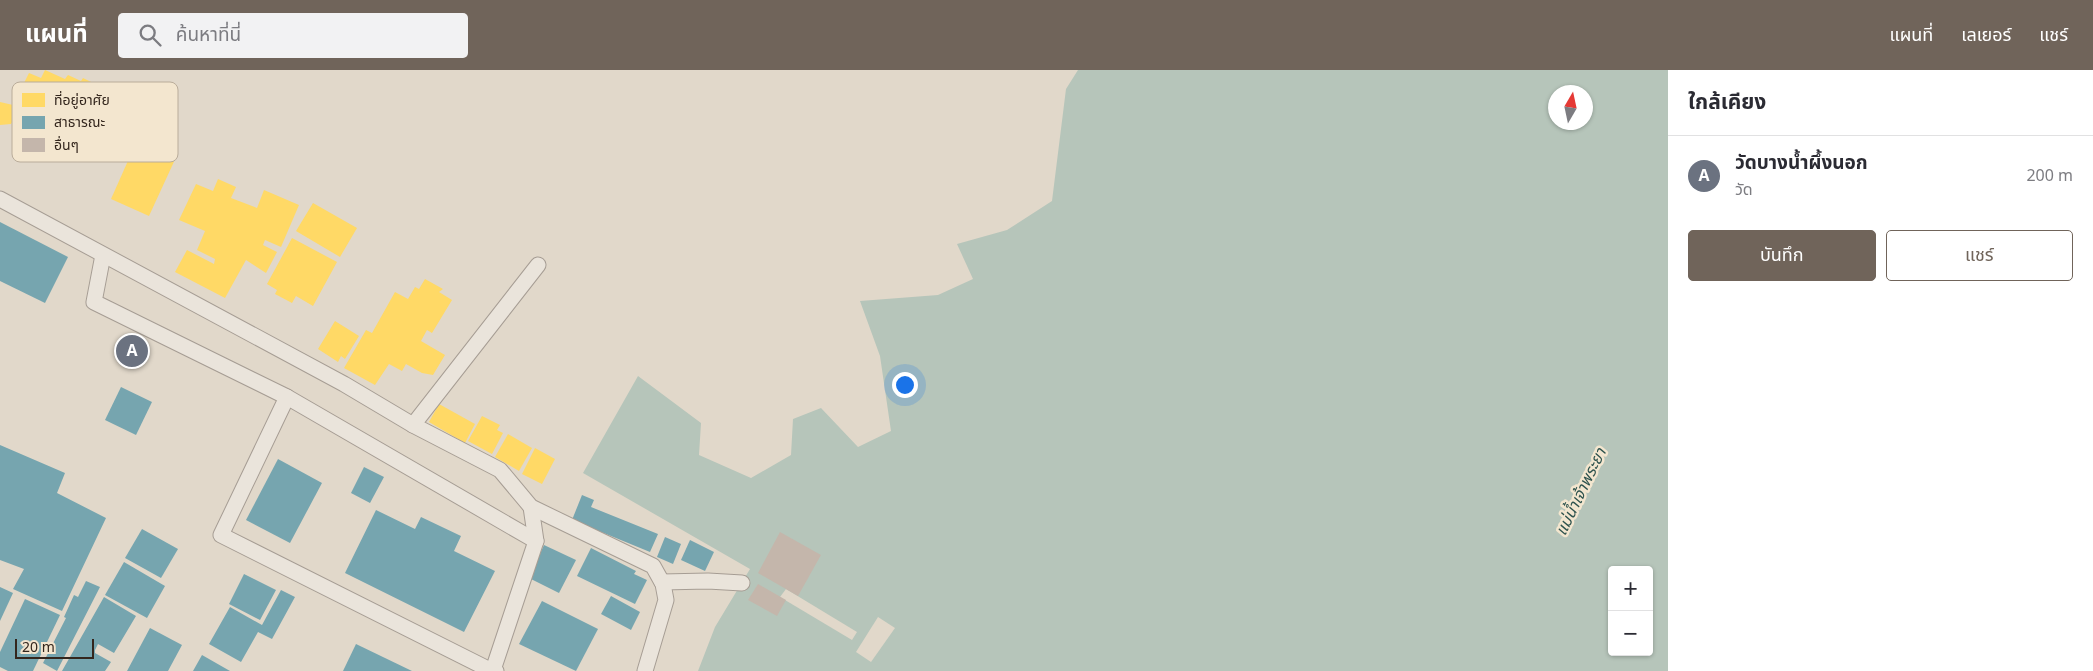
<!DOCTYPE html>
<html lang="th">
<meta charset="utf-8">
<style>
body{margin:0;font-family:Georgia,"Noto Sans Thai",serif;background:#f2f2f3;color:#2b2b33}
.controls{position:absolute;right:15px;bottom:15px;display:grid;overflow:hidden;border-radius:5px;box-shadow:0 1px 4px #0004}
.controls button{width:45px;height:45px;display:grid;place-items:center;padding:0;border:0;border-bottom:1px solid #e1e1e2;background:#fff;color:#2b2b33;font:25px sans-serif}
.compass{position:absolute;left:1548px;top:15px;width:45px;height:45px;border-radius:50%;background:#fff;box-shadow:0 1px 4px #0004;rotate:9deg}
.scale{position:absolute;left:15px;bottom:12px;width:79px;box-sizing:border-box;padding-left:5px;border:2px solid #33261d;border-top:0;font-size:14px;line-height:18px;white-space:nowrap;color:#33261d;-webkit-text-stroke:4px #f3e6cf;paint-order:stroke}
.you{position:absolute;left:904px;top:314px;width:18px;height:18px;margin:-12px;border:4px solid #fff;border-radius:50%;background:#1a73e8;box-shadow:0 0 0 8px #1a73e833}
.badge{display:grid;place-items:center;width:32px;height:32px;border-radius:50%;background:#70645a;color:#fff;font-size:16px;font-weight:700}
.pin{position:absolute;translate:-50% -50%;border:2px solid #fff;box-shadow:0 1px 5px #0006}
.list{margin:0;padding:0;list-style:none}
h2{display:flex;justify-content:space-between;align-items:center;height:65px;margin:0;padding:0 20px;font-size:21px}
h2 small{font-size:16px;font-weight:400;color:#7c7c81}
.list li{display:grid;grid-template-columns:32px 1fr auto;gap:15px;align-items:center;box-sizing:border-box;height:80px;padding:0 20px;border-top:1px solid #e1e1e2}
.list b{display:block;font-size:19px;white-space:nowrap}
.list p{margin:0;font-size:16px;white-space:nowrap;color:#7c7c81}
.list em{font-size:16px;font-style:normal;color:#7c7c81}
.actions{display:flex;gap:10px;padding:15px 20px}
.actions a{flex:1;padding:11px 0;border:1px solid #70645a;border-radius:5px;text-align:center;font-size:18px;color:#70645a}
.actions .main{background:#70645a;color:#fff}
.icon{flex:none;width:28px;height:28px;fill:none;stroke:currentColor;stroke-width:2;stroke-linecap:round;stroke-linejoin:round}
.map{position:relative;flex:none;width:1668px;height:601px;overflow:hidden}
header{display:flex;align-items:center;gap:30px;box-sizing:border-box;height:70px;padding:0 25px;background:#70645a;color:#fff}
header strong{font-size:24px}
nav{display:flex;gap:28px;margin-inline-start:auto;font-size:18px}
.search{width:350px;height:45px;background:#f2f2f3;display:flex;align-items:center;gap:12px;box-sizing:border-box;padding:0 18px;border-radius:5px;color:#7c7c81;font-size:19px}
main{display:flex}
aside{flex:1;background:#fff}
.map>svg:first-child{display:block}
.water{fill:#b6c5ba;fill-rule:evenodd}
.pier{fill:#e1d8ca}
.homes{fill:#ffd966}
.public{fill:#76a5af}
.building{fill:#c4b6ab}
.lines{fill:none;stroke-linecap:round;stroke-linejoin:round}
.service-casing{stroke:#a69d94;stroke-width:17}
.service{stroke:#eae4db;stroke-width:15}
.labels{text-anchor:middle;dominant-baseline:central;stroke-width:5;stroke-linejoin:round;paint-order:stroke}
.water-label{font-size:16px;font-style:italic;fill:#2d524d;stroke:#f3e6cf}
.key{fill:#f3e6cf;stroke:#b9ac9a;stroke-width:1}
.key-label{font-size:14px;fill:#33261d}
</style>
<header>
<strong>แผนที่</strong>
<div class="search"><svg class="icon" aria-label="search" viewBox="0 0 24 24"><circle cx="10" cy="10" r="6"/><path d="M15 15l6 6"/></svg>ค้นหาที่นี่</div>
<nav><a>แผนที่</a><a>เลเยอร์</a><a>แชร์</a></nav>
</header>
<main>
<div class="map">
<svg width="1668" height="601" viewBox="0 0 1668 601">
<rect width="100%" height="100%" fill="#e1d8ca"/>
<path class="water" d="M1078 0H1668V601H698L715 557 750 499 583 403 638 306 701 353 699 385 751 408 791 385 793 349 821 338 858 377 891 361 880 286 860 231 938 225 973 209 957 174 1007 160 1052 131 1066 19ZM1556 22H1586V52H1556ZM1612 500H1649V582H1612Z"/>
<g class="pier">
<polygon points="786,519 857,562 852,570 780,527"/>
<polygon points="878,547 895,558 871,592 856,582"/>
</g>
<g class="homes">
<polygon points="45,0 65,9 68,5 81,11 83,8 140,36 119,80 98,70 96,74 59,56 56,62 44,57 34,77 14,67 30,36 16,29 29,3 41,8"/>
<polygon points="0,32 13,35 16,45 11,54 0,55"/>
<polygon points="139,66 178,83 149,146 111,129"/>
<polygon points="218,109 236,117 231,128 257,138 264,120 299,135 281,177 265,170 263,175 277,182 266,203 246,190 225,228 175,202 187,180 214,194 215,189 197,180 205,161 179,150 196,114 213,121"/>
<polygon points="313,133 357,158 340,187 296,161"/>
<polygon points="292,168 337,192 313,236 296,226 292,233 275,224 277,220 267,214"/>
<polygon points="425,209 443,219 439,222 452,230 432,263 427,260 421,271 445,285 433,305 422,303 406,294 402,301 389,294 375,315 344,298 366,260 372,263 395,222 408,229 415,217 419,219"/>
<polygon points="335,251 359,266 345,289 341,286 338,292 318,279"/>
<polygon points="439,334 475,354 465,373 429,352"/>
<polygon points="482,346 500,355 497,360 503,363 492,384 468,371"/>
<polygon points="508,364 532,378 519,401 495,387"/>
<polygon points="535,378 555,389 542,414 522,404"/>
</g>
<g class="public">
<polygon points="0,152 68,187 45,233 0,211"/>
<polygon points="121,317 152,332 136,365 105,350"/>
<polygon points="0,375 65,403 57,423 106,448 62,541 13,519 24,499 0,490"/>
<polygon points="278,389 322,413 290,473 246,450"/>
<polygon points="364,397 384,407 370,433 351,423"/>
<polygon points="582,425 594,430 591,437 658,464 650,482 572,450"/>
<polygon points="376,440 415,459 421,447 461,466 454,481 495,501 464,562 345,503"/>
<polygon points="142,459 178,479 161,508 125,488"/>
<polygon points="665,467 681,474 673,494 657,487"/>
<polygon points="690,470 714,482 705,501 681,490"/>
<polygon points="544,475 576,490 559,523 529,508"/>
<polygon points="591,478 636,501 634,504 647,510 635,534 577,506"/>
<polygon points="124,492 165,516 147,548 105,525"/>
<polygon points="244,504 276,520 260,550 229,534"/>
<polygon points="86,511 100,517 57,601 43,593 66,548 64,547 74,525 78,527"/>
<polygon points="0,517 13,523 0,551"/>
<polygon points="281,520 295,527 272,569 258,562 241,592 209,574 230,537 262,555"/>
<polygon points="611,526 640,542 631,560 601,544"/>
<polygon points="104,527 136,546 114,583 98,574 95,580 95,583 111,592 105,601 62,601"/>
<polygon points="25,529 60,545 33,601 8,601 0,597 0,582"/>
<polygon points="542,531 598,559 576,601 519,574"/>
<polygon points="150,558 182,575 168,601 127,601"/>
<polygon points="356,574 412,601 343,601"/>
<polygon points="202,585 230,601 193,601"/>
</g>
<g class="building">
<polygon points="780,462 821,485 798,526 758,503"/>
<polygon points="758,514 786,530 777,546 748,530"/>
</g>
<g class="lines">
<defs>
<g id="service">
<polyline points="0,129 344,314 413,355 500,400 531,437 653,496 663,514 666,530 645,601"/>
<polyline points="103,185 94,232 287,327 536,471"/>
<polyline points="287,327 221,465 492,601"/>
<polyline points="413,355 538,195"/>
<polyline points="662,512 708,511 742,513"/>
<polyline points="496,601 493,600 536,471 531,437"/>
</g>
</defs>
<use href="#service" class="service-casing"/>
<use href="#service" class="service"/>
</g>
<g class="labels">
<g class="water-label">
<text transform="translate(1581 422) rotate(-64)">แม่น้ำเจ้าพระยา</text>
</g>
</g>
<rect x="12" y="12" width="166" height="80" rx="8" class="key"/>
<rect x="22" y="23" width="23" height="14" fill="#ffd966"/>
<rect x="22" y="46" width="23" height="13" fill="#76a5af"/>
<rect x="22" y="68" width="23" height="14" fill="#c4b6ab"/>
<g class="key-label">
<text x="54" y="35">ที่อยู่อาศัย</text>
<text x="54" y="57">สาธารณะ</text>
<text x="54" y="80">อื่นๆ</text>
</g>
</svg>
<div class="controls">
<button>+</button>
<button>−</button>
</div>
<svg class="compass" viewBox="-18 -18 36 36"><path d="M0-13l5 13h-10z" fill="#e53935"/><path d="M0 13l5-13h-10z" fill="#7c7c81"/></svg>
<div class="scale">20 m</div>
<div class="you"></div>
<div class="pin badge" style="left:132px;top:281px;background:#6b7280">A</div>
</div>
<aside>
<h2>ใกล้เคียง<small></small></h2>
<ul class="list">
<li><span class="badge" style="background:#6b7280">A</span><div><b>วัดบางน้ำผึ้งนอก</b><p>วัด</p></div><em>200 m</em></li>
</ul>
<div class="actions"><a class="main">บันทึก</a><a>แชร์</a></div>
</aside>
</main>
